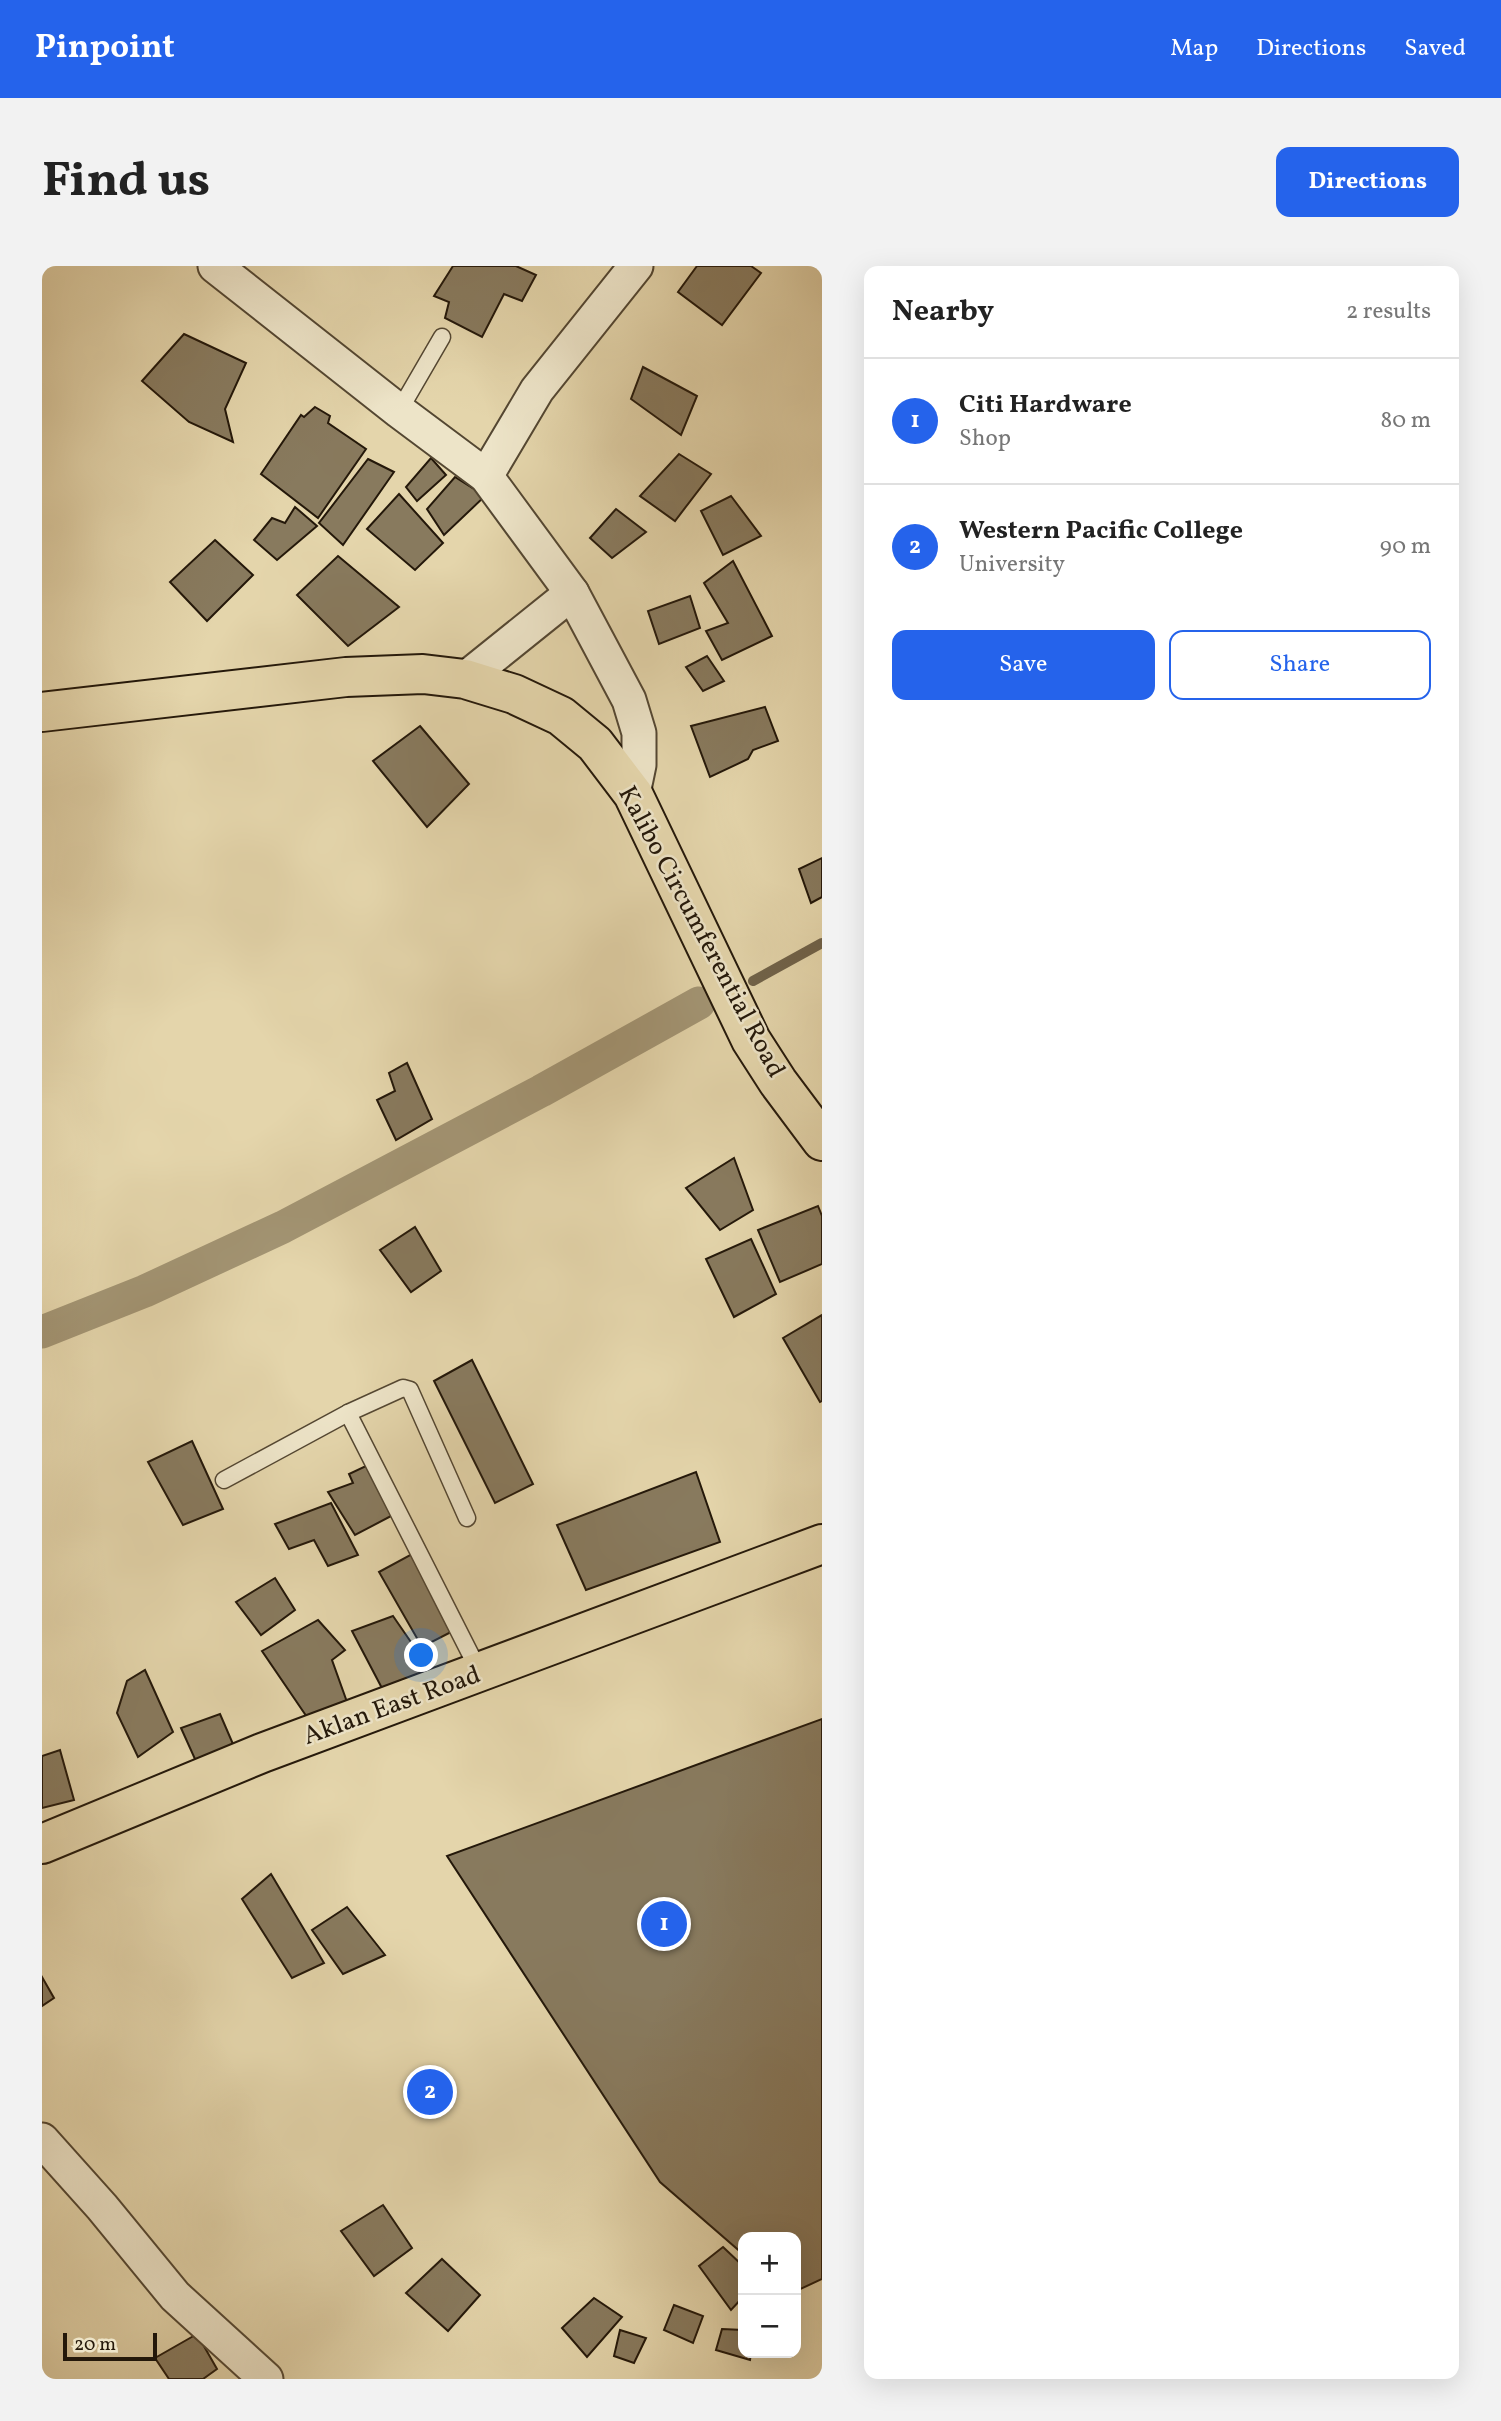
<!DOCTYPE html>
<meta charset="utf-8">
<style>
body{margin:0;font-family:Vollkorn,serif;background:#f2f2f2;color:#222}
.controls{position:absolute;right:21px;bottom:21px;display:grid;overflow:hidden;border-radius:14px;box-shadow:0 7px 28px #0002}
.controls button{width:63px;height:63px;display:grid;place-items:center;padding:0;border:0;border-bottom:2px solid #e0e0e0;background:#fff;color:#222;font:35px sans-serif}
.scale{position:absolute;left:21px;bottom:18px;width:94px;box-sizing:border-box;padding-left:7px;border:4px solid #24180a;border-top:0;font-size:19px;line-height:24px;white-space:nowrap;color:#24180a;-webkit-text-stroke:5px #ede4c8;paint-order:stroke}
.you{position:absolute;left:380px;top:1390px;width:24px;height:24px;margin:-18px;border:5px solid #fff;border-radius:50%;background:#1a73e8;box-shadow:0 0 0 10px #1a73e833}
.badge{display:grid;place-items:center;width:46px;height:46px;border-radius:50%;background:#2563eb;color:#fff;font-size:23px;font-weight:700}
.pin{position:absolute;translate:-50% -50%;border:4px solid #fff;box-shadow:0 2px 7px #0006}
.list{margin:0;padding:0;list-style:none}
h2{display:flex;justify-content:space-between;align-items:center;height:91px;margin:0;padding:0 28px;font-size:30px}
h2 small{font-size:23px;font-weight:400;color:#767676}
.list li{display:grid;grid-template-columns:46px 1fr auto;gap:21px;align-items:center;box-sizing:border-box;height:126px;padding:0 28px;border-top:2px solid #e0e0e0}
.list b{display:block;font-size:26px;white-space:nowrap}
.list p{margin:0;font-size:23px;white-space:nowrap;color:#767676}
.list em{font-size:23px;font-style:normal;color:#767676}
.actions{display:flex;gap:14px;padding:21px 28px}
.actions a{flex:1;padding:16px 0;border:2px solid #2563eb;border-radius:14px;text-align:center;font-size:24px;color:#2563eb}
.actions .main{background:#2563eb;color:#fff}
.map{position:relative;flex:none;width:780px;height:2113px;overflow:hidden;border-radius:14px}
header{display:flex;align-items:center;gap:42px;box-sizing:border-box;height:98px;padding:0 35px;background:#2563eb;color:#fff}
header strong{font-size:33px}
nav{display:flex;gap:38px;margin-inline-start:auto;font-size:24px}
.intro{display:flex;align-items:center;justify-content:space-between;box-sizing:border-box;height:168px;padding:0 42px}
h1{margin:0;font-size:49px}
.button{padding:18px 32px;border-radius:14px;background:#2563eb;color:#fff;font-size:24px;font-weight:700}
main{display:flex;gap:42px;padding:0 42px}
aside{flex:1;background:#fff;border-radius:14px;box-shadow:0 7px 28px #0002}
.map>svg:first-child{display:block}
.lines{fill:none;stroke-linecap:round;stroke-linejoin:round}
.stream{stroke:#70634a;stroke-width:10}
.canal{stroke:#a39574;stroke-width:33}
.building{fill:#887a5e;stroke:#24180a;stroke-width:2}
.service-casing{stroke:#544732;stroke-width:19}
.minor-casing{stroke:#544732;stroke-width:37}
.primary-casing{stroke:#24180a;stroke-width:42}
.service{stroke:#ede4c8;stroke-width:16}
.minor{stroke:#ede4c8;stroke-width:33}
.primary{stroke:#e4d5ab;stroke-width:38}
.labels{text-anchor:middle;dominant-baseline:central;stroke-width:5;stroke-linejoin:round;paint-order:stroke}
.street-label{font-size:26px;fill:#24180a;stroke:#ede4c8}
</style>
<header>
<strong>Pinpoint</strong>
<nav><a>Map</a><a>Directions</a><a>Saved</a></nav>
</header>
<div class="intro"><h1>Find us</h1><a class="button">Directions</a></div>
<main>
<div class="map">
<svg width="780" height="2113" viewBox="0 0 780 2113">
<rect width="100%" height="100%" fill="#e4d5ab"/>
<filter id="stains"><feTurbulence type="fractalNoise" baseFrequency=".00286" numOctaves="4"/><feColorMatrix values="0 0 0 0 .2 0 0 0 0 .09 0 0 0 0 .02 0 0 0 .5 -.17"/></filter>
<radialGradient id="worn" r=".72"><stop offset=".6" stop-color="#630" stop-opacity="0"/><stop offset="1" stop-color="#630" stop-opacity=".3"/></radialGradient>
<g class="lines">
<polyline class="stream" points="711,715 780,677"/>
<polyline class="canal" points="0,1066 103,1025 241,961 499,825 657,737"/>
</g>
<g class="building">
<polygon points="411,0 474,0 494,9 480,35 462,28 440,71 403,52 407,36 392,30"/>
<polygon points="655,0 709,0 719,7 680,59 636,26"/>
<polygon points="142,68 204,97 183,143 191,176 147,156 100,115"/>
<polygon points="601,101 655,130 639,169 589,133"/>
<polygon points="273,141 288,150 286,157 324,183 276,252 219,208 259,149 262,151"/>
<polygon points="637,188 669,208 633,255 598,230"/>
<polygon points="389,192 404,209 375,235 364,221"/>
<polygon points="326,193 352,206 301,279 277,257"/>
<polygon points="413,211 443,230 402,269 385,243"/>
<polygon points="357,228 401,277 373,304 325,263"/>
<polygon points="689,230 719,270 681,289 659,245"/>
<polygon points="253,241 275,260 235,294 212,274 230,252 243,257"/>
<polygon points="574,243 604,266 570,292 548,272"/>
<polygon points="173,274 211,309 165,355 128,316"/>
<polygon points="296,290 357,341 306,380 255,329"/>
<polygon points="691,295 730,370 680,394 664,365 686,357 662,317"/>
<polygon points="648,330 658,362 617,378 606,345"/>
<polygon points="665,390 682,415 661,425 644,401"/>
<polygon points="723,441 736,475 711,484 706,493 668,511 649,460"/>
<polygon points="378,460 427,518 385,561 331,495"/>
<polygon points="780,592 780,631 769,637 757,603"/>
<polygon points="365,797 390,853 354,874 335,834 353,825 347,807"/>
<polygon points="692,892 711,944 678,964 644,922"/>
<polygon points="776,940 780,950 780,998 738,1016 716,964"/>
<polygon points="373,961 399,1005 369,1026 338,984"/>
<polygon points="709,973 734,1028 692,1051 664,993"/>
<polygon points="780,1049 780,1135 778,1136 741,1072"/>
<polygon points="430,1094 491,1218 453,1237 392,1115"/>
<polygon points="150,1175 181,1243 141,1259 106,1196"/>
<polygon points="326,1199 351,1249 313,1269 286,1226 311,1217 307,1208"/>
<polygon points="654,1206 678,1276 544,1324 515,1259"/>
<polygon points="289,1237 316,1289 286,1300 272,1274 247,1283 233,1258"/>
<polygon points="370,1288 411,1365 380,1381 337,1306"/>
<polygon points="233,1312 253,1344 219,1369 194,1336"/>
<polygon points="351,1350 393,1411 342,1426 310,1365"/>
<polygon points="276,1354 303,1384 290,1394 305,1436 267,1454 220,1385"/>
<polygon points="103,1404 131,1466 96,1491 75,1447 85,1415"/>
<polygon points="178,1448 194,1485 157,1502 139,1462"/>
<polygon points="780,1453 780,2013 754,2025 754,1971 701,1971 701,1988 618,1916 405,1590"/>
<polygon points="18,1484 32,1534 0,1542 0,1490"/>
<polygon points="229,1608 282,1697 250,1712 200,1633"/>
<polygon points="305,1641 343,1689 301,1708 270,1664"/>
<polygon points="0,1711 12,1732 0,1740"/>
<polygon points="341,1939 370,1982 332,2010 299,1965"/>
<polygon points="681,1981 701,2000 701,2031 689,2044 657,2000"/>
<polygon points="400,1993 438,2029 406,2065 364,2027"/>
<polygon points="552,2032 580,2051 545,2091 520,2062"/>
<polygon points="632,2039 661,2050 651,2077 622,2064"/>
<polygon points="680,2063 701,2064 701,2087 709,2087 708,2094 674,2084"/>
<polygon points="578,2064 604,2072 592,2097 572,2090"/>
<polygon points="155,2068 175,2103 161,2113 127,2113 113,2092"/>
</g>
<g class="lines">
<defs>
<g id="service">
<polyline points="357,145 400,71"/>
<polyline points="306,1147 438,1407"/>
<polyline points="182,1214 306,1147 361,1122 368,1124 425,1252"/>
</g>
<g id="minor">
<polyline points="173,0 357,145 444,210 530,327 587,434 597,467 597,499 591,528"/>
<polyline points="444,210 495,124 594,0"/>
<polyline points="423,413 530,327"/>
<polyline points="0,1874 60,1941 133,2030 224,2113"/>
</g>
<g id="primary">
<polyline points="0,446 304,411 381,408 423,413 472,428 519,450 553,478 591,528 709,774 736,816 780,875"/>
<polyline points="0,1578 220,1487 780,1278"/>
</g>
</defs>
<use href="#service" class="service-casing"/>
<use href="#minor" class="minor-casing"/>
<use href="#primary" class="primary-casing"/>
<use href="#service" class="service"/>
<use href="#minor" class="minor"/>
<use href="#primary" class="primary"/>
</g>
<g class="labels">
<g class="street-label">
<text transform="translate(659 666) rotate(62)">Kalibo Circumferential Road</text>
<text transform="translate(350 1440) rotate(-20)">Aklan East Road</text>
</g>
</g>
<rect width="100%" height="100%" filter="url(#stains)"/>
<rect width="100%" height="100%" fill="url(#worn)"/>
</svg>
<div class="controls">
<button>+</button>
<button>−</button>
</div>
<div class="scale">20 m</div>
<div class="you"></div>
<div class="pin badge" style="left:622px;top:1658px">1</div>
<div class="pin badge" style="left:388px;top:1826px">2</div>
</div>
<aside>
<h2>Nearby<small>2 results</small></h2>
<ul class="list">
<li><span class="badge">1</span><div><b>Citi Hardware</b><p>Shop</p></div><em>80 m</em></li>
<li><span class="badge">2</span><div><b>Western Pacific College</b><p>University</p></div><em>90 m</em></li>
</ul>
<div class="actions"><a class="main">Save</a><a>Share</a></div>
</aside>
</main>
